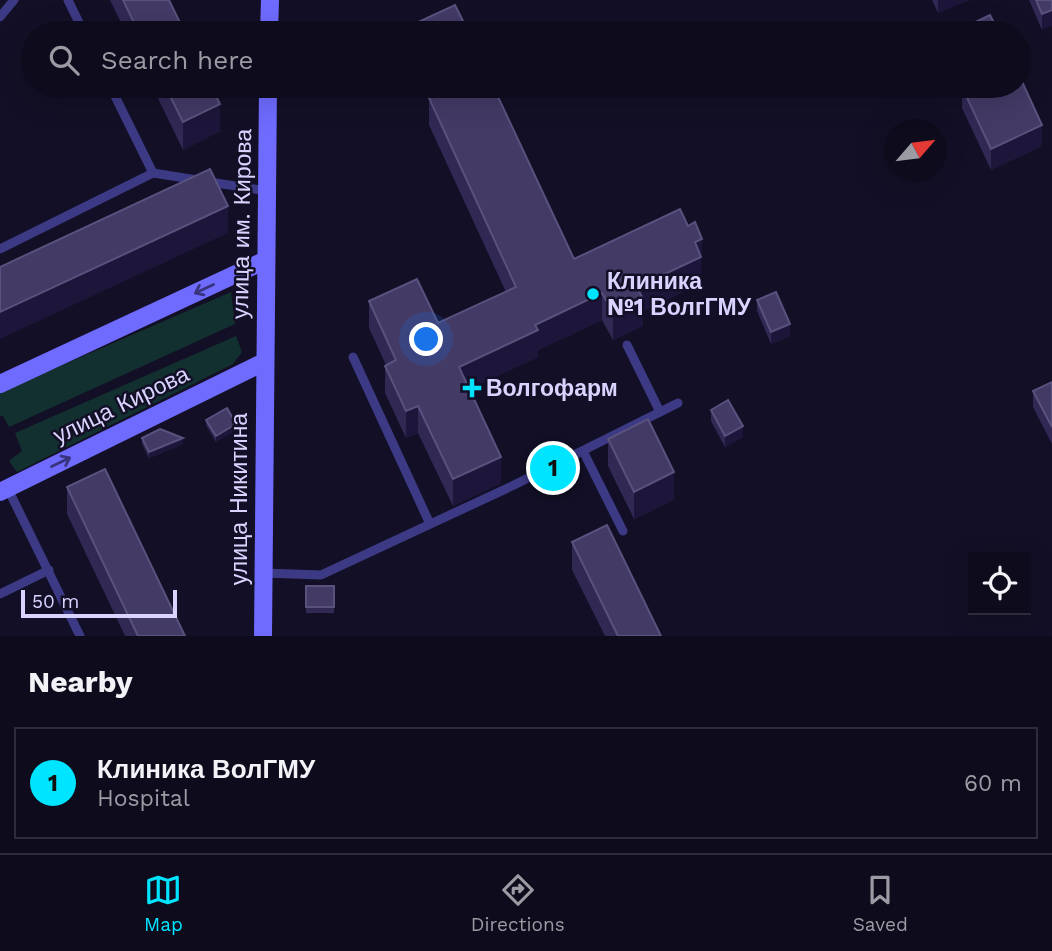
<!DOCTYPE html>
<meta charset="utf-8">
<style>
body{margin:0;font-family:"Work Sans",sans-serif;background:#1c1929;color:#f1f3f6}
.controls{position:absolute;right:21px;bottom:21px;display:grid;overflow:hidden;border-radius:0px;box-shadow:0 7px 28px #0002}
.controls button{width:63px;height:63px;display:grid;place-items:center;padding:0;border:0;border-bottom:2px solid #2e2b3b;background:#0e0b1c;color:#f1f3f6;font:35px sans-serif}
.compass{position:absolute;left:884px;top:119px;width:63px;height:63px;border-radius:50%;background:#0e0b1c;box-shadow:0 7px 28px #0002;rotate:62deg}
.scale{position:absolute;left:21px;bottom:18px;width:156px;box-sizing:border-box;padding-left:7px;border:4px solid #d9d4ff;border-top:0;font-size:19px;line-height:24px;white-space:nowrap;color:#d9d4ff;-webkit-text-stroke:5px #130f26;paint-order:stroke}
.you{position:absolute;left:427px;top:340px;width:24px;height:24px;margin:-18px;border:5px solid #fff;border-radius:50%;background:#1a73e8;box-shadow:0 0 0 10px #1a73e833}
.badge{display:grid;place-items:center;width:46px;height:46px;border-radius:50%;background:#00e5ff;color:#111;font-size:23px;font-weight:700}
.pin{position:absolute;translate:-50% -50%;border:4px solid #fff;box-shadow:0 2px 7px #0006}
.list{margin:0;padding:0;list-style:none}
h2{display:flex;justify-content:space-between;align-items:center;height:91px;margin:0;padding:0 28px;font-size:30px}
h2 small{font-size:23px;font-weight:400;color:#9b9ba3}
.list li{display:grid;grid-template-columns:46px 1fr auto;gap:21px;align-items:center;box-sizing:border-box;height:112px;margin:0 14px 14px;padding:0 14px;border:2px solid #2e2b3b;border-radius:0px}
.list b{display:block;font-size:26px;white-space:nowrap}
.list p{margin:0;font-size:23px;white-space:nowrap;color:#9b9ba3}
.list em{font-size:23px;font-style:normal;color:#9b9ba3}
.icon{flex:none;width:38px;height:38px;fill:none;stroke:currentColor;stroke-width:2;stroke-linecap:round;stroke-linejoin:round}
.map{position:relative;flex:none;width:1052px;height:636px;overflow:hidden}
.search{position:absolute;background:#0e0b1c;box-shadow:0 7px 28px #0002;left:21px;right:21px;top:21px;height:77px;display:flex;align-items:center;gap:18px;box-sizing:border-box;padding:0 24px;border-radius:38px;color:#9b9ba3;font-size:26px}
.sheet{height:217px;background:#0e0b1c}
nav{display:flex;justify-content:space-around;align-items:center;box-sizing:border-box;height:98px;border-top:2px solid #2e2b3b;background:#0e0b1c;font-size:19px;color:#9b9ba3}
nav a{display:grid;justify-items:center;gap:4px}
nav .on{color:#00e5ff}
.map>svg:first-child{display:block}
.green{fill:#12302f}
.lines{fill:none;stroke-linecap:round;stroke-linejoin:round}
.service{stroke:#3d3a85;stroke-width:9}
.secondary{stroke:#6f6bff;stroke-width:18}
.wall{fill:#312854}
.shaded-wall{fill:#1d163a}
.building{fill:#433a66;stroke:#5a527e;stroke-width:2}
.oneway{stroke:#38347d}
.poi-dot{fill:#00e5ff;stroke:#130f26;stroke-width:2.5}
.labels{text-anchor:middle;dominant-baseline:central;stroke-width:5;stroke-linejoin:round;paint-order:stroke}
.street-label{font-size:23px;fill:#d9d4ff;stroke:#130f26}
.poi-label{font-size:23px;font-weight:bold;fill:#d9d4ff;stroke:#130f26;text-anchor:start}
</style>
<div class="map">
<svg width="1052" height="636" viewBox="0 0 1052 636">
<rect width="100%" height="100%" fill="#130f26"/>
<g class="green">
<polygon points="231,292 235,324 9,427 3,416 0,416 0,392"/>
<polygon points="236,336 242,352 233,364 17,472 9,461 22,451 15,433"/>
</g>
<g class="lines">
<g class="service">
<polyline points="68,0 84,33"/>
<polyline points="0,17 14,0"/>
<polyline points="110,86 153,173"/>
<polyline points="0,249 153,173 267,191"/>
<polyline points="627,345 660,412"/>
<polyline points="353,357 430,524"/>
<polyline points="583,451 623,531"/>
<polyline points="8,489 80,636"/>
<polyline points="264,573 321,575 512,486 678,403"/>
<polyline points="0,594 49,570"/>
</g>
<g class="secondary">
<polyline points="269,33 270,0"/>
<polyline points="0,384 266,260"/>
<polyline points="0,492 264,362"/>
<polyline points="263,636 268,86"/>
</g>
</g>
<g class="wall">
<polygon points="110,0 169,0 185,33 126,33"/>
<polygon points="932,0 969,0 938,13"/>
<polygon points="1029,0 1052,0 1042,30"/>
<polygon points="152,86 211,86 220,131 183,150"/>
<polygon points="431,86 493,86 574,259 702,266 701,266 701,283 643,311 643,326 613,340 602,320 538,350 538,357 469,389 501,483 453,506 418,433 406,438 385,393 385,366 386,365 369,328 369,301 438,323 506,292 429,125 429,98 435,96"/>
<polygon points="962,87 1042,146 991,170 962,108"/>
<polygon points="757,300 790,336 771,344 757,311"/>
<polygon points="1052,382 1052,444 1033,407 1033,391"/>
<polygon points="711,410 743,437 725,447 711,421"/>
<polygon points="206,420 236,430 216,442 206,425"/>
<polygon points="142,438 183,444 149,458 142,444"/>
<polygon points="608,439 674,499 634,519 608,466"/>
<polygon points="67,487 185,636 125,636 67,514"/>
<polygon points="572,542 661,636 605,636 572,570"/>
<rect x="306" y="586" width="28" height="27"/>
</g>
<g class="shaded-wall">
<polygon points="938,0 969,0 938,13"/>
<polygon points="1052,10 1052,26 1042,30 1042,14"/>
<polygon points="220,104 220,131 183,150 183,122"/>
<polygon points="1042,125 1042,146 991,170 991,149"/>
<polygon points="228,206 228,233 0,339 0,312"/>
<polygon points="702,239 701,283 643,311 643,326 613,340 613,313 637,287 695,242"/>
<polygon points="602,293 602,320 538,350 538,357 459,394 459,367 535,325"/>
<polygon points="790,324 790,336 771,344 771,332"/>
<polygon points="418,406 418,433 406,438 406,411"/>
<polygon points="236,424 236,430 216,442 216,436"/>
<polygon points="743,426 743,437 725,447 725,436"/>
<polygon points="183,438 183,444 149,458 149,452"/>
<polygon points="501,457 501,483 453,506 453,479"/>
<polygon points="674,472 674,499 634,519 634,492"/>
</g>
<g class="building">
<polygon points="123,0 169,0 185,33 139,33"/>
<polygon points="1036,0 1052,0 1052,10 1042,14"/>
<polygon points="455,5 469,33 419,33 414,24"/>
<polygon points="990,15 999,33 955,33 954,32"/>
<polygon points="1019,75 1042,125 991,149 962,87 965,86 1019,86"/>
<polygon points="165,86 211,86 220,104 183,122"/>
<polygon points="443,86 493,86 574,259 680,209 688,226 695,222 702,239 695,242 701,257 637,287 643,299 613,313 602,293 535,325 538,330 459,367 501,457 453,479 418,406 406,411 385,366 396,360 369,301 417,279 438,323 516,287 429,98 445,91"/>
<polygon points="210,169 228,206 0,312 0,267"/>
<polygon points="776,292 790,324 771,332 757,300"/>
<polygon points="1052,382 1052,427 1033,391"/>
<polygon points="728,400 743,426 725,436 711,410"/>
<polygon points="227,408 236,424 216,436 206,420"/>
<polygon points="648,419 674,472 634,492 608,439"/>
<polygon points="160,429 183,438 149,452 142,438"/>
<polygon points="105,469 185,636 138,636 67,487"/>
<polygon points="607,525 661,636 618,636 572,542"/>
<rect x="306" y="586" width="28" height="21"/>
</g>
<defs><path id="oneway-shaft" d="M-6 0H5M1.5-3L5.5 0L1.5 3" fill="none" stroke-width="1.6" stroke-linecap="round" stroke-linejoin="round" transform="scale(1.75)"/></defs>
<g class="oneway">
<use href="#oneway-shaft" transform="translate(204 289) rotate(155)"/>
<use href="#oneway-shaft" transform="translate(61 462) rotate(-26)"/>
</g>
<g class="poi-dot">
<circle cx="593" cy="294" r="7"/>
<path d="M468.5 377.5h7v7h7v7h-7v7h-7v-7h-7v-7h7z"/>
</g>
<g class="labels">
<g class="street-label">
<text transform="translate(242 224) rotate(-89)">улица им. Кирова</text>
<text transform="translate(121 405) rotate(-26)">улица Кирова</text>
<text transform="translate(239 499) rotate(-90)">улица Никитина</text>
</g>
<g class="poi-label">
<text x="607" y="281">Клиника<tspan x="607" dy="26">№1 ВолгГМУ</tspan></text>
<text x="486" y="388">Волгофарм</text>
</g>
</g>
</svg>
<div class="controls">
<button><svg class="icon" aria-label="locate" viewBox="0 0 24 24"><circle cx="12" cy="12" r="6"/><path d="M12 2v4M12 18v4M2 12h4M18 12h4"/></svg></button>
</div>
<svg class="compass" viewBox="-18 -18 36 36"><path d="M0-13l5 13h-10z" fill="#e53935"/><path d="M0 13l5-13h-10z" fill="#9b9ba3"/></svg>
<div class="scale">50 m</div>
<div class="you"></div>
<div class="pin badge" style="left:553px;top:468px">1</div>
<div class="search"><svg class="icon" aria-label="search" viewBox="0 0 24 24"><circle cx="10" cy="10" r="6"/><path d="M15 15l6 6"/></svg>Search here</div>
</div>
<section class="sheet">
<h2>Nearby<small></small></h2>
<ul class="list">
<li><span class="badge">1</span><div><b>Клиника ВолГМУ</b><p>Hospital</p></div><em>60 m</em></li>
</ul>
</section>
<nav>
<a class="on"><svg class="icon" aria-label="map" viewBox="0 0 24 24"><path d="M3 6l6-2 6 2 6-2v14l-6 2-6-2-6 2zM9 4v14M15 6v14"/></svg>Map</a>
<a><svg class="icon" aria-label="directions" viewBox="0 0 24 24"><path d="M12 3l9 9-9 9-9-9zM9 14v-3h6M13 9l2 2-2 2"/></svg>Directions</a>
<a><svg class="icon" aria-label="saved" viewBox="0 0 24 24"><path d="M7 4h10v16l-5-4-5 4z"/></svg>Saved</a>
</nav>
